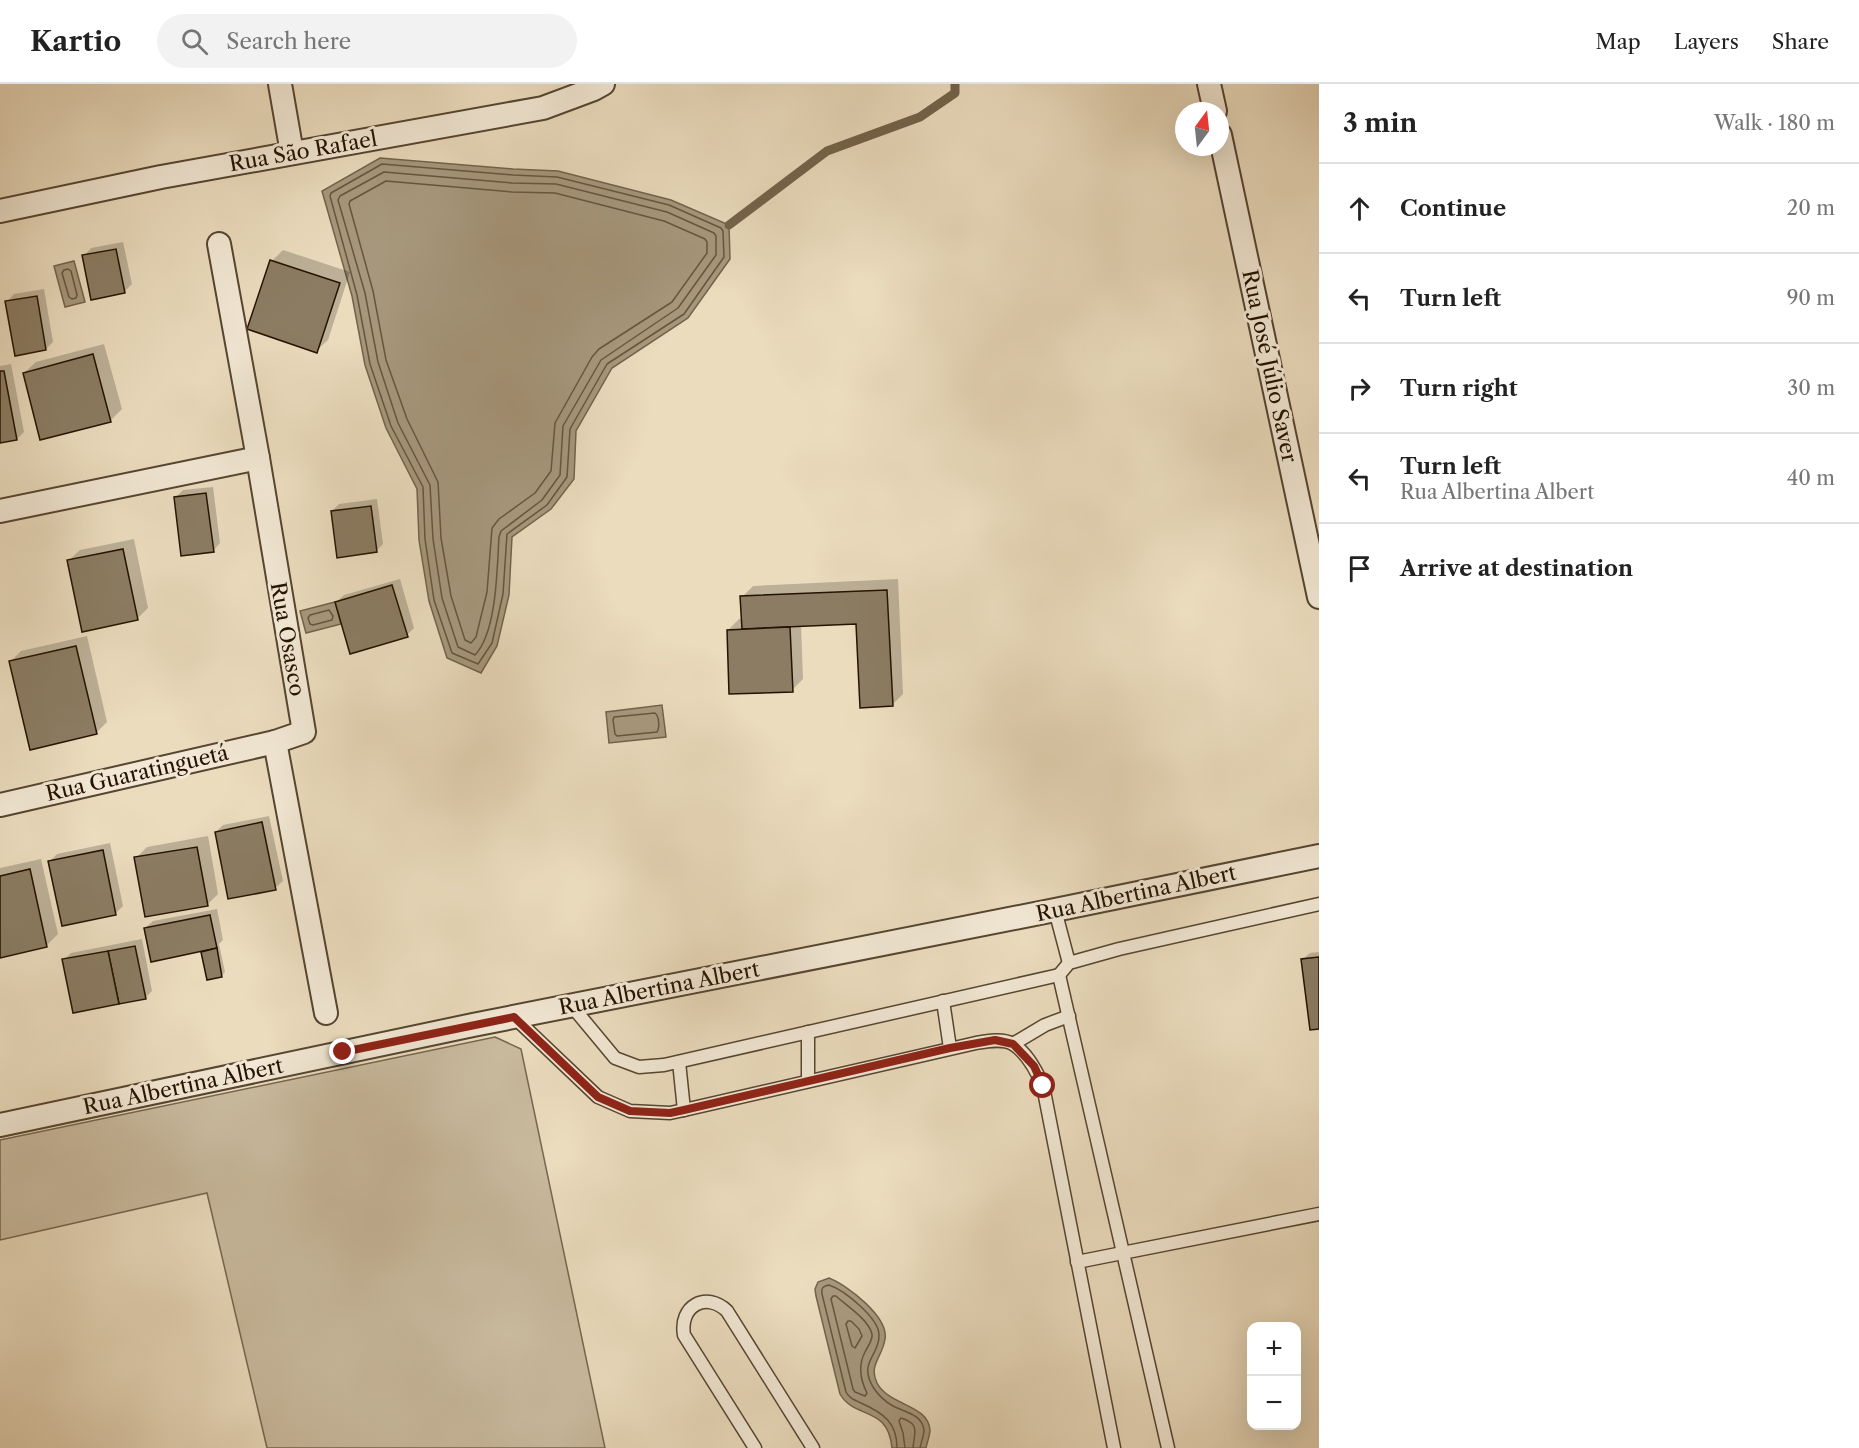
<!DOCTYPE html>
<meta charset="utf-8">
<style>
body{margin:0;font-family:"Libre Caslon Text",serif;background:#f2f2f2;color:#222}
.controls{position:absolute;right:18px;bottom:18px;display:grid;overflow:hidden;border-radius:12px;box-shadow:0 6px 24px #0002}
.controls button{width:54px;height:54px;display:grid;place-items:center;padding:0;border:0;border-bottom:2px solid #e0e0e0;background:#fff;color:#222;font:30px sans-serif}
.compass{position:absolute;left:1175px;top:18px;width:54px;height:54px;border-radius:50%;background:#fff;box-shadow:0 6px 24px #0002;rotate:15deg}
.stop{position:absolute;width:18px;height:18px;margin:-14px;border:4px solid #8f2418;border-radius:50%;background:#fff}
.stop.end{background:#8f2418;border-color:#fff;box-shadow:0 2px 6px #0008}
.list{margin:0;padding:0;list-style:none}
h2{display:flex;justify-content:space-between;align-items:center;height:78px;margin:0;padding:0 24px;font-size:26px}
h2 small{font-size:20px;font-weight:400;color:#767676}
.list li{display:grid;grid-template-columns:39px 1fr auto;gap:18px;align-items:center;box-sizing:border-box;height:90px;padding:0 24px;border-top:2px solid #e0e0e0}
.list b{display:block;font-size:22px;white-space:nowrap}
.list p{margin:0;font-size:20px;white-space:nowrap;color:#767676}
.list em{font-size:20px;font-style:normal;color:#767676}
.icon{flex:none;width:33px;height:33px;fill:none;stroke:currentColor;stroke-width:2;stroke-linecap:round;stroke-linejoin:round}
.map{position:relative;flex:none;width:1319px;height:1364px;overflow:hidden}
header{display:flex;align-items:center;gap:36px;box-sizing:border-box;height:84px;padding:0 30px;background:#fff;border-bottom:2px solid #e0e0e0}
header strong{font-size:28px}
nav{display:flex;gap:33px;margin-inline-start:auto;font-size:21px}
.search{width:420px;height:54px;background:#f2f2f2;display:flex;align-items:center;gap:15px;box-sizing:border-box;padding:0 21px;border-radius:33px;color:#767676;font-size:22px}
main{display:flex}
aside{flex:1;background:#fff}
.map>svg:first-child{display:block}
.green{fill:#c9ba9e;stroke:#76664f;stroke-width:1.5}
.water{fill:#a7987d;stroke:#73634b;stroke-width:1.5}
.shadow{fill:#0003}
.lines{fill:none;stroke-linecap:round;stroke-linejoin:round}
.shore{stroke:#66563e;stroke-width:1.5}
.stream{stroke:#73634b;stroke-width:9}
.building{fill:#8b7c63;stroke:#241300;stroke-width:1.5}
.lane-casing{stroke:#564530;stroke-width:15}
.street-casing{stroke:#564530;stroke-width:26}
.lane{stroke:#f2e8d5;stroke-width:12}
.street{stroke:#f2e8d5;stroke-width:22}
.route{stroke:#8f2418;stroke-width:8}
.labels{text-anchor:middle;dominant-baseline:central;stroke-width:6;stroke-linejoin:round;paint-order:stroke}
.street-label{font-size:21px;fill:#241300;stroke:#f2e8d5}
</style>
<header>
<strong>Kartio</strong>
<div class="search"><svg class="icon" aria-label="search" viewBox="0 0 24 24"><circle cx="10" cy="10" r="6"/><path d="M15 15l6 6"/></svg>Search here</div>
<nav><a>Map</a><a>Layers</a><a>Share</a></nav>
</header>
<main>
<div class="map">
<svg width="1319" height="1364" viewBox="0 0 1319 1364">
<rect width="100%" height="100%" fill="#ebdcbe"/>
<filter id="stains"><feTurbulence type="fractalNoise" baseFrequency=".00333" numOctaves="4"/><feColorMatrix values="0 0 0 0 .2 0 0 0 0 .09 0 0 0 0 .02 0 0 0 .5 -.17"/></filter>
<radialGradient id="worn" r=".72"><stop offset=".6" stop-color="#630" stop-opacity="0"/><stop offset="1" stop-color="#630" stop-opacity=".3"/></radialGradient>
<polygon class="green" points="495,953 521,965 605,1364 267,1364 207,1109 0,1156 0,1056"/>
<g class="water">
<polygon points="380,74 513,85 558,87 671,116 729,141 730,175 688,234 612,284 576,347 574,395 551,425 512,453 509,511 497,562 481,589 447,574 429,517 419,456 417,405 386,344 365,281 352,212 322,107"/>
<polygon points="74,177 85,218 65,223 54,182"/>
<polygon points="335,518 341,540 306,549 300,527"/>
<polygon points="662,621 666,653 609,659 606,628"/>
<path d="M829 1194C847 1201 889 1233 885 1255 883 1272 868 1281 877 1299 889 1322 928 1320 930 1346 930 1351 927 1359 926 1364H892C888 1321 855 1336 840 1310L816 1212 815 1205 818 1198Z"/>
</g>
<g class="shadow">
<polygon points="123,158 132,200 125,207 93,214 84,172 91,164"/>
<polygon points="283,166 350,188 328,256 316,267 272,177"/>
<polygon points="44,205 53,258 46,265 7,218 14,210"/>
<polygon points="104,260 122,325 111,336 41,354 24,289 36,278"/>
<polygon points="11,280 24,348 17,355 0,358 0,282"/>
<polygon points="213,403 220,459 213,467 175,414 183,406"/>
<polygon points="377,415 383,460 376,467 332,427 339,420"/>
<polygon points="134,455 148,524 137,535 68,477 80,466"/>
<polygon points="400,495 414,544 407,551 336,518 344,511"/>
<polygon points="898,495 903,610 892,621 857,539 801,541 803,595 792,606 728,546 739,535 743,535 742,513 753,502"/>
<polygon points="87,552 107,638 96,649 10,578 21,567"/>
<polygon points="269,732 283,797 275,804 216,748 223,741"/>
<polygon points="208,752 218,810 207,821 136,774 147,763"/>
<polygon points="110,759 123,822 115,830 50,777 57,770"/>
<polygon points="41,775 58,850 47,861 0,872 0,784"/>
<polygon points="217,825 223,856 219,860 225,888 222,891 203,868 206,865 145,844 153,837"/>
<polygon points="142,855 152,907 145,914 64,876 71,869"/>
<polygon points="1319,868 1319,943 1302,876 1310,869"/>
</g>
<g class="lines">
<g class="shore">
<polygon points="382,80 513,91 557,93 669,121 721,144 723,147 724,173 684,230 607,280 570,345 567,393 547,421 507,450 503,510 492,559 478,580 452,569 434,516 425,455 423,403 391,342 370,280 357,211 330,112 331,109"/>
<path d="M384 88 512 99 556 100 667 128 714 149 716 152V171L678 224 601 276 563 342 560 391 542 416 501 447 499 453C497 484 497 548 475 571L458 563 442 514 433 455 430 401 398 339 378 278 365 209 338 116 340 112Z"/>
<polygon points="386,97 512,108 555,109 664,137 705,155 707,158 707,169 672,218 599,265 592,273 555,339 551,387 535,409 499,435 492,444 487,508 476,553 471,559 465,556 451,512 441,454 438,398 407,335 386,276 373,207 349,120 350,117"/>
<polygon points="68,185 71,187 77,211 76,214 72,215 69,213 62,189 64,186"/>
<polygon points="329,526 333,532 332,536 313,541 310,540 308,534 310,531"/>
<path d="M655 629C659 632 660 643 657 648L617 652 615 650 613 636 614 633Z"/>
<path d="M833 1212H836C847 1222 868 1235 872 1250 873 1256 868 1262 865 1268 858 1281 860 1295 867 1309L865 1312 855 1308 853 1305 831 1215Z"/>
<polygon points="848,1237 851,1237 859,1245 862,1252 855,1264 852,1262 846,1240"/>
<path d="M897 1364C897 1338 883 1329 861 1319 854 1316 849 1314 846 1308L822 1210C821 1204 823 1202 829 1201 844 1206 879 1234 879 1251 880 1271 858 1278 873 1303 878 1311 884 1317 893 1322 904 1328 922 1330 924 1346 924 1351 921 1359 920 1364"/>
<path d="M905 1364 903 1349 899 1337 901 1334C921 1340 914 1349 913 1364"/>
</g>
<polyline class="stream" points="729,141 827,67 920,33 955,9 955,0"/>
</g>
<g class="building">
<polygon points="116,165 125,209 91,216 82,171"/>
<polygon points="270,176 340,199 317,269 247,245"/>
<polygon points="37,212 46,266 15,272 5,217"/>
<polygon points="93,270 111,338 40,356 23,289"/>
<polygon points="0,287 4,287 17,356 0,359"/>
<polygon points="206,409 214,468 181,472 174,413"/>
<polygon points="371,422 377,468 337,474 331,427"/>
<polygon points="123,465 138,536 82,548 67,476"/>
<polygon points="392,501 408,553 350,570 335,518"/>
<polygon points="887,506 893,622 860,624 856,540 742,545 740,512"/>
<polygon points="790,543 793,608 729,610 727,546"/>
<polygon points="76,562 97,650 30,666 9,577"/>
<polygon points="262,738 276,806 228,815 215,748"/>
<polygon points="197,763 208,822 145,833 134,773"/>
<polygon points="103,766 116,831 62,842 48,777"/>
<polygon points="30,785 47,863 0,874 0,792"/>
<polygon points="210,831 217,864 151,878 144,844"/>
<polygon points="135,862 146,915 119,920 108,867"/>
<polygon points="217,864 222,893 207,896 201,868"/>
<polygon points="108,867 119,920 73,929 62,875"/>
<polygon points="1319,873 1319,945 1310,946 1301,875"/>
</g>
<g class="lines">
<defs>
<g id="lane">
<polyline points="1055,826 1069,879"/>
<polyline points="1059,891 1069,879 1119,865 1319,820"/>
<polyline points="943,917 950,964"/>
<polyline points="571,921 615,974 639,983 664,981 1059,891 1168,1364"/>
<path d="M514 933 598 1013 630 1027 670 1029 684 1026 976 959C987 957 1003 954 1013 960 1027 969 1037 988 1043 1002L1114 1364"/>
<polyline points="808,948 808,997"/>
<polyline points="1013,960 1045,941 1069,932"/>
<polyline points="679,978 684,1026"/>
<polyline points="1077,1178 1319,1130"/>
<path d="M755 1364 684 1251C679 1222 706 1207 727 1227L813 1364"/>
</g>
<g id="street">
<polyline points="280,0 292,69"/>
<polyline points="1209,0 1215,27"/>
<polyline points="1220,51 1319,513"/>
<polyline points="0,127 161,93 543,24 594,5 603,0"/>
<polyline points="219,160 258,374 304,648 275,658 326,929"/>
<polyline points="0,427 258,374"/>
<polyline points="0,721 275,658"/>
<polyline points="0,1041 473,941 1055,826 1319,772"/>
</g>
</defs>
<use href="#lane" class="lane-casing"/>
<use href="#street" class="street-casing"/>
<use href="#lane" class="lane"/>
<use href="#street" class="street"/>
</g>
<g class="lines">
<polyline class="route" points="343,968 514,933 598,1013 630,1027 670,1029 684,1026 950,964 995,956 1013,960 1034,982 1043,1002"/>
</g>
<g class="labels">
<g class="street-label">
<text transform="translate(303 67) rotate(-10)">Rua São Rafael</text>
<text transform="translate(1270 282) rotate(78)">Rua José Júlio Saver</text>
<text transform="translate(288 555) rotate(80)">Rua Osasco</text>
<text transform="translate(137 689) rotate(-13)">Rua Guaratinguetá</text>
<text transform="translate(1136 809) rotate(-12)">Rua Albertina Albert</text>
<text transform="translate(659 904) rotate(-11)">Rua Albertina Albert</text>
<text transform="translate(183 1002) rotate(-12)">Rua Albertina Albert</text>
</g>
</g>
<rect width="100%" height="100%" filter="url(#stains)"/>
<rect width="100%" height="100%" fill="url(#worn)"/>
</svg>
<div class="controls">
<button>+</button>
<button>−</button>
</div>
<svg class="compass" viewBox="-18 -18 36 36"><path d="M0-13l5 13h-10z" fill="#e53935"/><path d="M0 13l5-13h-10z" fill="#767676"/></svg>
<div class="stop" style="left:1043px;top:1002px"></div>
<div class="stop end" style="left:343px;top:968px"></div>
</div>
<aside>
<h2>3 min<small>Walk · 180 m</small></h2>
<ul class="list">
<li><svg class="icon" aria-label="ahead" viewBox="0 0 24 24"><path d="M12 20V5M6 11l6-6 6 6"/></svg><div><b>Continue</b></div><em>20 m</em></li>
<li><svg class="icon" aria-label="left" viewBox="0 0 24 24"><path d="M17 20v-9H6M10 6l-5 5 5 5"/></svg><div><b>Turn left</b></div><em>90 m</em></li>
<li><svg class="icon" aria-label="right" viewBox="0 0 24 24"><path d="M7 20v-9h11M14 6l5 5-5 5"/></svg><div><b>Turn right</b></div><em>30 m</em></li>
<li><svg class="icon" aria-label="left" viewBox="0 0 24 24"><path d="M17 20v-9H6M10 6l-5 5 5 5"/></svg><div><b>Turn left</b><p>Rua Albertina Albert</p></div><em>40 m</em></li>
<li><svg class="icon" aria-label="arrive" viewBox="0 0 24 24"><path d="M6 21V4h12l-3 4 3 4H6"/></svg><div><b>Arrive at destination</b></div></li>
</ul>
</aside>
</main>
